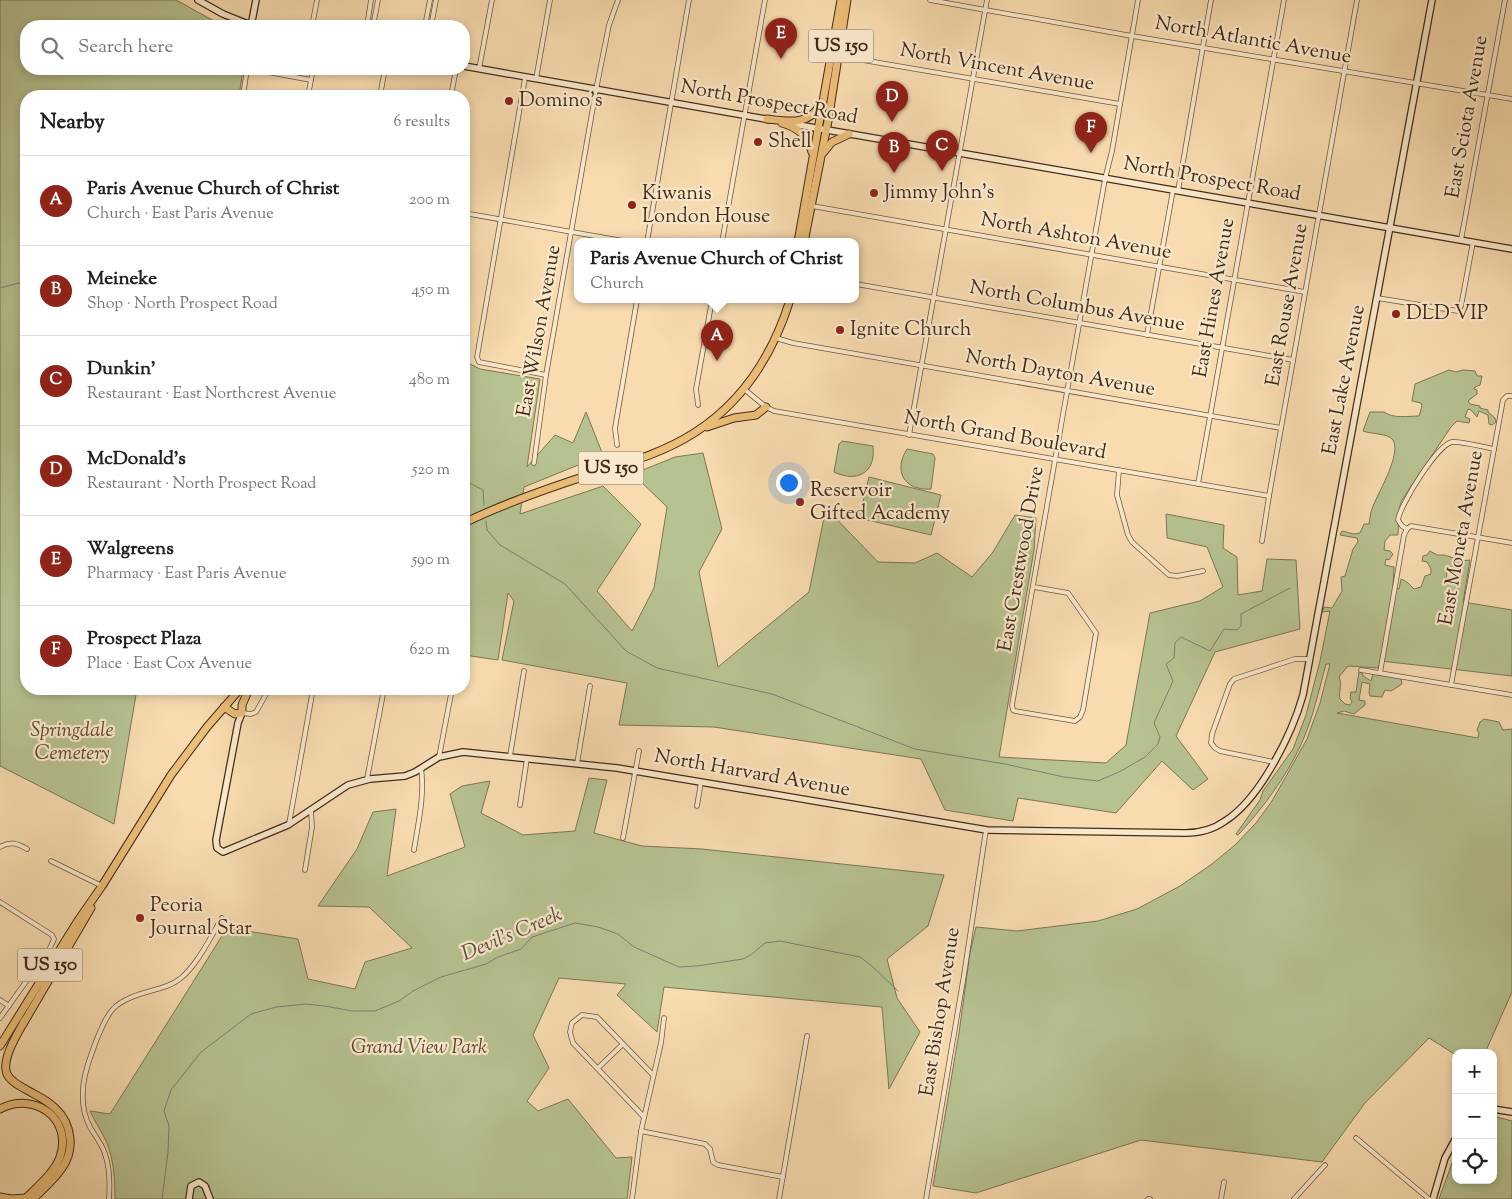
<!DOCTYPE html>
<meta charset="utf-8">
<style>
body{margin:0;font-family:"Sorts Mill Goudy",serif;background:#f2f2f2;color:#202124}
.controls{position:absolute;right:15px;bottom:15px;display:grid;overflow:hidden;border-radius:10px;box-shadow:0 2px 8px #0003}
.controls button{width:45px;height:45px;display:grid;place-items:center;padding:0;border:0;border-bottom:1px solid #e0e0e0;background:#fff;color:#202124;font:25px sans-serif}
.you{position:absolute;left:788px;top:482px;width:18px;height:18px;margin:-12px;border:4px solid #fff;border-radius:50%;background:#1a73e8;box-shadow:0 0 0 8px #1a73e833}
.badge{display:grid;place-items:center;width:32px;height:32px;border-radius:50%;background:#8f2418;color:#fff;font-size:16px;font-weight:700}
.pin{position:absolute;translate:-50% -41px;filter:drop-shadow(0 1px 2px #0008)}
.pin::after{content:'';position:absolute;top:26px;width:18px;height:15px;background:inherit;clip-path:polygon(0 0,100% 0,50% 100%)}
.popup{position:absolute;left:574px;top:238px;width:285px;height:65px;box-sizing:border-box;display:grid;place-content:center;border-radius:10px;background:#fff;filter:drop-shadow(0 1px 4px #0005);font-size:16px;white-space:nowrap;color:#757577}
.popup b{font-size:19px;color:#202124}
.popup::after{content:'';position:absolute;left:50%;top:100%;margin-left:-10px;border:10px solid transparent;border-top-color:#fff}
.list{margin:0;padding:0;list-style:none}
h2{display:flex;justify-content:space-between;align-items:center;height:65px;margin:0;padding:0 20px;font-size:21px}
h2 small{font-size:16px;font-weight:400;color:#757577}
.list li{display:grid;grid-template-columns:32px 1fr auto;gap:15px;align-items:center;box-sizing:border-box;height:90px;padding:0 20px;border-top:1px solid #e0e0e0}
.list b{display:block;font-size:19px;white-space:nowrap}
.list p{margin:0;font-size:16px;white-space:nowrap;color:#757577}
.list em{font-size:16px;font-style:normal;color:#757577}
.icon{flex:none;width:28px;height:28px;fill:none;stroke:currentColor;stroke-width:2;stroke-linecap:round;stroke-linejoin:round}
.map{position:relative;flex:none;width:1512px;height:1199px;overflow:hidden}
.search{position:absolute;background:#fff;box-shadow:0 2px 8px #0003;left:20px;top:20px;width:450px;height:55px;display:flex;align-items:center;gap:12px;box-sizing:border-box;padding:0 18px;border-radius:20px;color:#757577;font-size:19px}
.panel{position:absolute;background:#fff;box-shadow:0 2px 8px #0003;left:20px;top:90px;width:450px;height:605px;border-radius:20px}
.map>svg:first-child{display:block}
.green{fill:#b7c291;stroke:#7c7654}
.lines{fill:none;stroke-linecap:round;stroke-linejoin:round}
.stream{stroke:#798173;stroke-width:1}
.street-casing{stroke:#70573d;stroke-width:5.5}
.secondary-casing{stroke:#422b17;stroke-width:8}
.highway-casing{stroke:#422b17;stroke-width:9}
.street{stroke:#fae8cc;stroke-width:4}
.secondary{stroke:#fae8cc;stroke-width:5.5}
.highway{stroke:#ecbe78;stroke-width:7}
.poi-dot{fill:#8f2418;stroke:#fae8cc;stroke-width:2}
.labels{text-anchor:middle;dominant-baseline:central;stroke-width:4.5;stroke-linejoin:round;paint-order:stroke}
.shield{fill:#fae8cc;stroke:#79644d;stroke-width:1}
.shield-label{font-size:19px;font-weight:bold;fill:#422b17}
.street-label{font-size:20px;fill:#422b17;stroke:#fae8cc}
.poi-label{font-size:20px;fill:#422b17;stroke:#fae8cc;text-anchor:start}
.park-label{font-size:20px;font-style:italic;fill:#59492f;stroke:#fae8cc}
.water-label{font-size:21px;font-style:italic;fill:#594f3e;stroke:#fae8cc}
</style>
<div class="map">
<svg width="1512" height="1199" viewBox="0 0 1512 1199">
<rect width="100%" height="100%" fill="#f8dcb0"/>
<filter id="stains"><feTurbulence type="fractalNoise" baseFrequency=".004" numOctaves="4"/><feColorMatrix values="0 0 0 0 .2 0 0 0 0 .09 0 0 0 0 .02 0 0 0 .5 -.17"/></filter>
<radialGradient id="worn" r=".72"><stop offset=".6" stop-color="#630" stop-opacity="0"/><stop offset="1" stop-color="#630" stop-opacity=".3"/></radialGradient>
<g class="green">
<polygon points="0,0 176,0 223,26 26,26 26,69 243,69 239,96 26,96 26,689 137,689 114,824 0,766"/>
<polygon points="464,361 480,369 540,379 527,467 555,435 573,443 586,412 603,455 524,487 520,514 603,486 641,524 597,591 632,631 654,588 667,507 633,474 675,457 703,453 722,529 699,572 718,667 809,592 826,508 878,562 915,563 937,553 972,577 993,552 1015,515 1036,518 1034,550 999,757 1106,763 1126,745 1150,613 1200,601 1223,587 1207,547 1167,538 1166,514 1224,525 1223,548 1237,557 1238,595 1262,591 1267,559 1296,560 1300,629 1215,652 1176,736 1208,779 1193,790 1162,761 1116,813 1018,798 1013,821 945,810 921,759 714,727 619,725 627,683 502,660 514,601 508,593 498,660 464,655"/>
<path d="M1449 370 1456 372 1463 370 1475 371 1477 376H1482L1480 385 1475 387 1474 389 1477 390V394L1468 401 1470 404 1480 406V408L1488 410V412L1495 418 1496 422 1492 425 1489 424 1488 415 1479 411 1477 417 1471 410 1468 409 1465 417 1470 419 1469 423 1457 421 1451 427 1402 500C1396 515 1399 520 1398 535H1390L1385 541 1384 550 1390 551 1393 554 1389 560 1386 559 1385 565 1394 567 1393 586 1399 589 1401 579 1407 582 1414 589 1421 587 1425 576 1431 574V569L1427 562 1422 561 1423 556 1427 555 1430 551 1437 555H1444L1461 560 1460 564H1457L1453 573 1447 572 1446 580 1457 582 1462 561 1470 560 1463 602 1512 610V676L1381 661 1378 668 1348 666 1339 677C1343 685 1338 691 1340 699L1345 704 1350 705 1352 702 1350 698 1351 692H1356L1359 672H1362L1363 676 1371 681 1373 674 1401 678 1402 684 1391 691 1385 690 1382 697 1370 696 1369 693 1370 684 1362 682 1359 700 1365 701V705L1354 714 1344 711 1337 713 1478 738 1479 733 1477 730 1480 722 1484 719 1499 722 1503 730 1512 729V992L1485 1053H1456V1055L1429 1038 1365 1103 1322 1162 1141 1140 976 1193 933 1186 959 1033 970 953 976 927 1017 931 1098 921 1137 909 1180 886 1212 864 1235 845 1256 823 1272 801 1307 739 1320 703 1330 664H1326C1320 686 1315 709 1307 730 1293 768 1265 806 1238 835L1236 834 1260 800 1263 791 1293 749 1306 715 1320 661 1330 611 1322 612 1324 607 1332 608 1342 591 1341 577 1345 576 1353 549 1358 542 1357 538 1340 535 1342 531 1354 534 1360 533 1364 524H1369C1370 519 1370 514 1372 509 1376 496 1402 455 1393 440 1388 433 1370 434 1363 431L1370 412H1384C1393 419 1408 416 1419 416L1422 406 1421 403 1412 401 1415 384Z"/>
<path d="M842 441 873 446C876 473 857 483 834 472L839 444Z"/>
<path d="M907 449 933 454 935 458 931 489C904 491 893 471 907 449Z"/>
<polygon points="869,477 941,495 931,535 859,518"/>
<path d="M589 778 607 780 594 833 642 846 702 849 944 875 928 926 887 959 897 998 920 1032 889 1089 882 1007 664 987 657 1032 617 995 626 984 559 978 533 1035 549 1068 527 1101 538 1111 568 1099 616 1158 632 1157 627 1199H115C115 1180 114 1161 107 1143 102 1132 95 1122 90 1111L110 1114 227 928 298 939 308 979 355 989 365 962 412 948 369 907 318 906 357 849 373 812 396 809 387 876 465 847 450 794 462 786 490 781 481 813 523 835 575 831Z"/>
<polygon points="1493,1116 1512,1121 1512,1199 1439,1199 1456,1152 1456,1180 1493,1180"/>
</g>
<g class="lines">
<g class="stream">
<polyline points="0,288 19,283 26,288"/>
<polyline points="464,420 464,428"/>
<polyline points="464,439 469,449 464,452"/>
<polyline points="464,480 483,490 484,505"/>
<polyline points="486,521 487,530 500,545 565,584 626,651 657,668 772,694 915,749 1005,764 1064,777 1098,781 1121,771 1145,757 1158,744 1160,737 1154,723 1173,681 1166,664 1174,658 1175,643 1181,637 1210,651 1224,629 1237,630 1241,626 1241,614 1290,588"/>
<polyline points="162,1199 168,1152 169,1126 164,1111 171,1090 201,1052 251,1014 276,1007 306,1004 325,1006 352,1011 375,1011 399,1001 413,991 441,977 486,964 498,957 521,949 532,937 575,923 598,927 618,934 634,947 679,967 697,966 743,959 752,954 765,943 780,941 860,957 873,967 898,991"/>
</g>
<defs>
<g id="street">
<polyline points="930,0 1132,36 1512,99"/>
<polyline points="312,26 317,0"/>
<polyline points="367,26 371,0"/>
<polyline points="373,26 378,0"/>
<polyline points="425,26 430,0"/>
<polyline points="431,26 436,0"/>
<polyline points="839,56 1120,104"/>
<polyline points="252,69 311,80"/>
<polyline points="479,69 492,0"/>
<polyline points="525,78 477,357 479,362 546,375"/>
<polyline points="536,79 550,0"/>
<polyline points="243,96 247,69"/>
<polyline points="308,96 313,69"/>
<polyline points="380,96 385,69"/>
<polyline points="451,96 456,69"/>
<polyline points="1178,191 1211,0"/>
<polyline points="812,206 1305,292"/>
<polyline points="464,213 629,242"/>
<polyline points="1461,240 1505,0"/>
<polyline points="647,242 689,0"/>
<polyline points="722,242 765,0"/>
<polyline points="856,284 1293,360"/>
<polyline points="1377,298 1458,311 1461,306 1473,242"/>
<polyline points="1147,335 1173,190"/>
<polyline points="776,338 793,343 1281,428"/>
<polyline points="744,389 766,407 774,411 1269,496"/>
<polyline points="698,405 696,389 712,300"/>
<polyline points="909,435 987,0"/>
<polyline points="617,445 615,428 637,300"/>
<polyline points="534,463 546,375 596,90 609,25 618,0"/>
<polyline points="1119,470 1117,495 1128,535 1132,542 1169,575 1177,576 1203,571"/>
<polyline points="1198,484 1284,0"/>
<path d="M1407 529 1402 526 1398 520C1400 505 1437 445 1452 442 1462 441 1483 447 1494 449"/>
<polyline points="1407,529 1411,526 1512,543"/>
<polyline points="1262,541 1269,496 1357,0"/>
<path d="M1034 587 1068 593 1096 633 1083 710 1080 717 1075 721 1015 711 1013 710 1012 705C1043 530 1073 354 1105 179L1112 151 1138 0"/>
<polyline points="1361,670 1512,695"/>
<polyline points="1380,673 1404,535 1407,529"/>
<polyline points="1451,685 1503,400 1507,396 1512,396"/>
<polyline points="242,713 251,714 256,712 269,689"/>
<polyline points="510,756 524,671"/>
<polyline points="439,757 452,689"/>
<polyline points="1274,762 1220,751 1215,748 1211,743 1212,734 1230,684 1234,679 1295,659 1309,659"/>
<polyline points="577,764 590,686"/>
<polyline points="367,779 384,689"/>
<polyline points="520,805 527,758"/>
<polyline points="697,806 701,782"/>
<polyline points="289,824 313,689"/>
<polyline points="623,838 639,751"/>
<path d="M0 847C10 841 17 843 27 849"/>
<path d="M414 850C418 824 425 795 421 768"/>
<polyline points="51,861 102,886"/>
<polyline points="305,870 312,827 311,810"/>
<polyline points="0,902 52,935 54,939 50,948 0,1018"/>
<polyline points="0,1000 9,1006"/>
<polyline points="598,1068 623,1044"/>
<polyline points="644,1117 573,1043 570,1032 572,1023 582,1015 597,1017 653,1075"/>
<polyline points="641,1131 705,1144 710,1149 713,1162 718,1165 783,1177"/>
<polyline points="1356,1138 1429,1199"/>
<path d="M109 1199C110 1184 110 1168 105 1154 102 1144 95 1136 90 1127 84 1116 82 1103 83 1090 83 1073 101 1022 113 1009 118 1003 125 1000 132 997 148 990 168 989 181 978 198 964 211 936 222 918"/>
<polyline points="632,1199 641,1131 661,1043 664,1018"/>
<polyline points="779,1199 807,1036"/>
<polyline points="926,1199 964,975 986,830"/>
<polyline points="1148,1199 1150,1199"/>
<polyline points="1221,1199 1224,1182"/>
<polyline points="1294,1199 1325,1165"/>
</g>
<g id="secondary">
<polyline points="198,0 223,14 253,26"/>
<polyline points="251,26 256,0"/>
<polyline points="464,66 771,120"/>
<polyline points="787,123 1512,249"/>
<path d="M242 713 238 723 216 840 217 848 223 852 288 825 348 785 370 779 405 776 415 772 439 757 463 752 617 768 987 830 1185 833C1199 833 1214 829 1225 821 1260 799 1292 734 1303 695L1432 0"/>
<polyline points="1493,1109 1512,1112"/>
<polyline points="189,1199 191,1186 199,1182 205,1186 210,1199"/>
<polyline points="1433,1199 1445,1158 1456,1138"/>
</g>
<g id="highway">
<path d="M767 119C786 121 809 126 819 106"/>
<path d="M782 123C797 127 809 137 812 152"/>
<polyline points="823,153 832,142 849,134"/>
<polyline points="798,242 841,0"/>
<polyline points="804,242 828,121 847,0"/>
<polyline points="707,427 734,418 756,415 766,407"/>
<path d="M464 523C505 503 548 488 592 474 627 463 663 453 694 433 743 402 773 354 790 300"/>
<polyline points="224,707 235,714 242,713 242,705 249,689"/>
<path d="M25 1020C18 1033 1 1059 7 1074 11 1083 26 1089 34 1094 42 1098 50 1103 56 1109 72 1124 75 1150 62 1168 54 1180 43 1189 33 1199"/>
<polyline points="23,1024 91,908"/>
<polyline points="0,1046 77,922 102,886 171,775 207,727 240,689"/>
<path d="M0 1109C34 1091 73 1118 60 1157 54 1173 37 1187 25 1199"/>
<polyline points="0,1197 11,1199 27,1198"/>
</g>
</defs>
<use href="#street" class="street-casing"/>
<use href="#secondary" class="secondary-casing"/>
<use href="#highway" class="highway-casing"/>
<use href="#street" class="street"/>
<use href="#secondary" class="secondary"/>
<use href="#highway" class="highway"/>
</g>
<g class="poi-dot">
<circle cx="509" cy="101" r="5"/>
<circle cx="758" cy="142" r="5"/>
<circle cx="874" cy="193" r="5"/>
<circle cx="632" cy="205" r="5"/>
<circle cx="1396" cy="314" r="5"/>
<circle cx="840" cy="330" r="5"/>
<circle cx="800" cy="502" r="5"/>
<circle cx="140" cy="918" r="5"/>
</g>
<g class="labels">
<g class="shield">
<rect x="808.5" y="29.5" width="65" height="33" rx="4"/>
<rect x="578.5" y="451.5" width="65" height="33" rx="4"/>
<rect x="17.5" y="948.5" width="65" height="33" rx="4"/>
</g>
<g class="shield-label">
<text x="841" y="46">US 150</text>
<text x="611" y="468">US 150</text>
<text x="50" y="965">US 150</text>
</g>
<g class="street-label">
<text transform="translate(1253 41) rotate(10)">North Atlantic Avenue</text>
<text transform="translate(997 68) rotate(10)">North Vincent Avenue</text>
<text transform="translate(769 103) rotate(10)">North Prospect Road</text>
<text transform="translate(1468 117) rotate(-80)">East Sciota Avenue</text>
<text transform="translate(1212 180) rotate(10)">North Prospect Road</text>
<text transform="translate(1076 237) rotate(10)">North Ashton Avenue</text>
<text transform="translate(1215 298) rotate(-80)">East Hines Avenue</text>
<text transform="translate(1288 305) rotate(-80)">East Rouse Avenue</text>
<text transform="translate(1077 307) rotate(10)">North Columbus Avenue</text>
<text transform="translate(540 331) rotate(-80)">East Wilson Avenue</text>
<text transform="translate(1060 374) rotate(10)">North Dayton Avenue</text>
<text transform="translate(1345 380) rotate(-79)">East Lake Avenue</text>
<text transform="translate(1005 436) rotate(10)">North Grand Boulevard</text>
<text transform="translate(1462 538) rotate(-80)">East Moneta Avenue</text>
<text transform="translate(1022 559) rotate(-80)">East Crestwood Drive</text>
<text transform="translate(752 774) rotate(10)">North Harvard Avenue</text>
<text transform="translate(941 1012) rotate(-81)">East Bishop Avenue</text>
</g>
<g class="poi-label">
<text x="519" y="101">Domino's</text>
<text x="768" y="142">Shell</text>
<text x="884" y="193">Jimmy John's</text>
<text x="642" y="194">Kiwanis<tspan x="642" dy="23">London House</tspan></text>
<text x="1406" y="314">DLD VIP</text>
<text x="850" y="330">Ignite Church</text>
<text x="810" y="491">Reservoir<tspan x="810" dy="23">Gifted Academy</tspan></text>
<text x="150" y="906">Peoria<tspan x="150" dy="23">Journal Star</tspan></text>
</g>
<g class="park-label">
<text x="72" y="731">Springdale<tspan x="72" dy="23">Cemetery</tspan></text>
<text x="419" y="1048">Grand View Park</text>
</g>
<g class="water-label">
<text transform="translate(512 935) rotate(-23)">Devil's Creek</text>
</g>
</g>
<rect width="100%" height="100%" filter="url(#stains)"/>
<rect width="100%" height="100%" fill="url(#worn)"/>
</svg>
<div class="controls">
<button>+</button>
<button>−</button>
<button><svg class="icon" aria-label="locate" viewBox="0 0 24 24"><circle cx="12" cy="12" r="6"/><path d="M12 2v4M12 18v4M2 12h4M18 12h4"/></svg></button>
</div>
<div class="you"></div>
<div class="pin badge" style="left:717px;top:361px">A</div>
<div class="popup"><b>Paris Avenue Church of Christ</b>Church</div>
<div class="pin badge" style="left:894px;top:173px">B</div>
<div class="pin badge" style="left:942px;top:171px">C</div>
<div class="pin badge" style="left:892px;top:122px">D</div>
<div class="pin badge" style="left:781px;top:59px">E</div>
<div class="pin badge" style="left:1091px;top:153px">F</div>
<div class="search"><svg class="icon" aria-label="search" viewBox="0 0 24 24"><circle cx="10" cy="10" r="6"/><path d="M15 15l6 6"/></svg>Search here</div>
<section class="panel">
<h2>Nearby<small>6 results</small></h2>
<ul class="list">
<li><span class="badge">A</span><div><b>Paris Avenue Church of Christ</b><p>Church · East Paris Avenue</p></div><em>200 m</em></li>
<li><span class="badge">B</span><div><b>Meineke</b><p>Shop · North Prospect Road</p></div><em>450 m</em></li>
<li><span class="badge">C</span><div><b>Dunkin'</b><p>Restaurant · East Northcrest Avenue</p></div><em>480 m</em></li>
<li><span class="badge">D</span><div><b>McDonald's</b><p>Restaurant · North Prospect Road</p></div><em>520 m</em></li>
<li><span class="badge">E</span><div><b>Walgreens</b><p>Pharmacy · East Paris Avenue</p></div><em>590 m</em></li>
<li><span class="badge">F</span><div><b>Prospect Plaza</b><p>Place · East Cox Avenue</p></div><em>620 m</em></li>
</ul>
</section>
</div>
